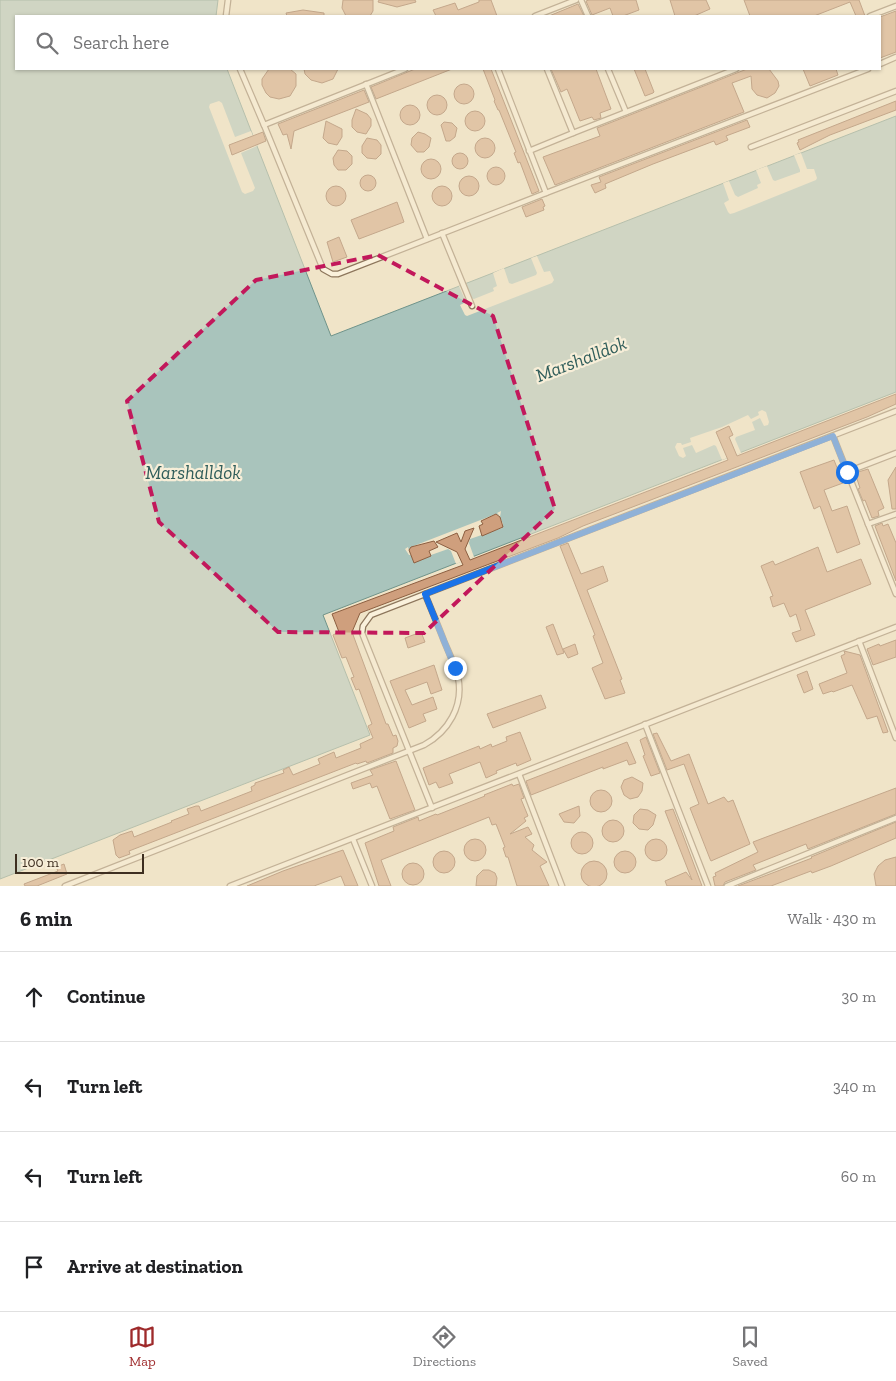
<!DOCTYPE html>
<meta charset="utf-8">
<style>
body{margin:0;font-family:"Zilla Slab",serif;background:#f2f2f2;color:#202124}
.scale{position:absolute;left:15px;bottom:12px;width:129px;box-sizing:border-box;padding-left:5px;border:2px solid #3d2e20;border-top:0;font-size:14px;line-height:18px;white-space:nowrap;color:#3d2e20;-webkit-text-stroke:4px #f7eed8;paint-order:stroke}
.stop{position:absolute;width:15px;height:15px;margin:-11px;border:4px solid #1a73e8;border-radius:50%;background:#fff}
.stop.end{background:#1a73e8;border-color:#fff;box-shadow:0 1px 5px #0008}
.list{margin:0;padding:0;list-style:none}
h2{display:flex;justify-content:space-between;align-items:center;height:65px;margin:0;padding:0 20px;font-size:21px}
h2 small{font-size:16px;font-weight:400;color:#757577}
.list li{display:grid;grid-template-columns:32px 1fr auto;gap:15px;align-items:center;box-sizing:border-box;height:90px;padding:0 20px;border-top:1px solid #e0e0e0}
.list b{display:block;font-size:19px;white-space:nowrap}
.list em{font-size:16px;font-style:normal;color:#757577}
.icon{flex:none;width:28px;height:28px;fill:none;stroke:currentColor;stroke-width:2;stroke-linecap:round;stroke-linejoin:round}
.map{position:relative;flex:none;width:896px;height:886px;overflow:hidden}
.search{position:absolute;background:#fff;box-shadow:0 1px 4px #0004;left:15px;right:15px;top:15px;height:55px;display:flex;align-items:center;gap:12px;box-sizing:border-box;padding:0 18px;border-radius:0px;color:#757577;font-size:19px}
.sheet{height:425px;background:#fff}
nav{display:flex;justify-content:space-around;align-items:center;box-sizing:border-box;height:70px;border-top:1px solid #e0e0e0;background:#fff;font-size:14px;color:#757577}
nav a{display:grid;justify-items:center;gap:2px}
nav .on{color:#9e2a2b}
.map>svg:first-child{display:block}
.water{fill:#a9c4bc;stroke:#6f938a}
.pier{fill:#f0e4c8}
.building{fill:#cf9f7d;stroke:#8d5f41}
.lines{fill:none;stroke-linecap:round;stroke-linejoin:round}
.service-casing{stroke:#8d765c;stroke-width:7}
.service{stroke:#faf1dc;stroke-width:4.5}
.route{stroke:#1a73e8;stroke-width:6}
.marked{fill:none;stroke:#c2185b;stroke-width:4;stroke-dasharray:10 6;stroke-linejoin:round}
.labels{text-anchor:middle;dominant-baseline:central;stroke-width:4.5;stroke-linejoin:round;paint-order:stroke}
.water-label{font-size:19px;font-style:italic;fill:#2f5d5a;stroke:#f7eed8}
</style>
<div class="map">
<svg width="896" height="886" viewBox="0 0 896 886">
<rect width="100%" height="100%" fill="#f0e4c8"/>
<polygon class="water" points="0,0 218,0 216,16 16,16 16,69 227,69 331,336 896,116 896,392 323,615 370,735 0,879"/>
<g class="pier">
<polygon points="219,101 222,103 235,137 251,131 257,146 241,153 255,188 253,191 245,194 242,192 209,107 210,104"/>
<polygon points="801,153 807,169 814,169 817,178 816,180 734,213 730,214 728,212 724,203 729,200 723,183 729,181 735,195 738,197 758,188 757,185 761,183 756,170 767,166 773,180 775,181 800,172 800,170 794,155"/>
<polygon points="537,256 544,272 550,271 554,280 552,283 467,316 465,315 460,305 466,302 459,286 466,283 471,298 474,299 494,291 493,288 497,286 493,273 504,268 509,283 512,284 536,275 537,273 531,258"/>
<polygon points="762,410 766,412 769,422 768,425 764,426 760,418 752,422 755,430 736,437 735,439 741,453 722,460 716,446 714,445 696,453 692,445 683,448 686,456 683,458 679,456 675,447 677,443 681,443 682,445 691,442 690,438 722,427 748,415 751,419 759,415 758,412"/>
<polygon points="501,511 500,517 503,524 502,528 470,539 469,543 474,557 456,564 451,551 448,549 414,561 411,555 409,555 405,549 408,547 410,554 411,547 496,514 500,516 497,513"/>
</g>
<g class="building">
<polygon points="343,0 373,0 373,11 370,16 346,16 342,8"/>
<polygon points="379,0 415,0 416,2 397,7 378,2"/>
<polygon points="479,0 491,0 497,16 436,16 433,10 455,3 458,10 479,2"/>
<polygon points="589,0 636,0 639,10 623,16 613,16 610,8 592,15 586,1"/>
<polygon points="670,0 706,0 710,9 694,16 675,16"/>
<polygon points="744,0 859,0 865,16 856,16 850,2 814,16 750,16"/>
<polygon points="578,4 584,16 549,16"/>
<polygon points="303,10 324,13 324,16 287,16 286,13"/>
<polygon points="896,11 896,52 880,58 880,17"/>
<polygon points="269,69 290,69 296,74 296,86 290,96 279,99 270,97 266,93 262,85 262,79"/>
<polygon points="304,69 338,69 333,79 322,83 311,80 305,74"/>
<polygon points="415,69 452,69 376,99 371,87"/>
<polygon points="483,69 491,69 539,191 532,194 520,162 518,163 514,153 516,152 499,110 498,110 494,101 495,100"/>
<polygon points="551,69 596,69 611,109 600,113 601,118 594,120 592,117 580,121 567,89 561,92"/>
<polygon points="634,69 645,69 654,92 653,93 645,96"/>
<polygon points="747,69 769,69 778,81 779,86 775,93 767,98 757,95 752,89 751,76 732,83 744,112 555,185 543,157 600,136 597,128"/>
<polygon points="803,69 836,69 838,75 810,86"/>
<circle cx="464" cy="94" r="10"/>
<polygon points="364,90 369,102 294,131 291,149 287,134 283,135 278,124"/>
<circle cx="437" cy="105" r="10"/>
<polygon points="896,101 896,110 830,135 800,150 797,143 799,142 798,140"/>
<circle cx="410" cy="115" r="10"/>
<polygon points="356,109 367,114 371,119 371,126 366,134 357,132 352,127 352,120"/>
<circle cx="475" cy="121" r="10"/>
<polygon points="747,120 750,127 726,136 728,140 716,145 714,141 653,164 605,184 606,188 595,193 591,185 601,182 599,177"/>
<polygon points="326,121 342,129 342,137 337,145 328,143 323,138"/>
<polygon points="444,122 452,123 457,128 455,137 450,141 446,141 441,125"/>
<polygon points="263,132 266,141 232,155 229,145"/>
<polygon points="418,132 425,134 431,138 429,147 424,152 417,152 411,145 412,138"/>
<polygon points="367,138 377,140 381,145 381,154 376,159 367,158 362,153 362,146"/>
<circle cx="485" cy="148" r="10"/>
<polygon points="338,150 347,151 352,156 352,164 346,170 338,170 334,165 333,158"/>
<circle cx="460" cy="161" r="8"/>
<circle cx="431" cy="169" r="10"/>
<circle cx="496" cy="176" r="9"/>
<circle cx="368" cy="183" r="8"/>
<circle cx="469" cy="186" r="10"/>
<circle cx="336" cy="196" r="10"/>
<circle cx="442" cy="196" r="10"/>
<polygon points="542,199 545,206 543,207 544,210 526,217 522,207"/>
<polygon points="397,202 404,222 359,239 351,220"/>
<polygon points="339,237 347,257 333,262 327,242"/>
<polygon points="896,394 896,404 867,417 583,526 558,538 360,613 352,632 386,724 388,724 393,736 396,735 398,741 397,746 393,748 393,753 367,763 366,761 357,764 356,763 129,851 130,854 119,858 116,855 113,840 120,835 132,831 134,837 172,822 171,821 189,814 187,809 196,806 199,806 201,811 252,791 251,787 255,785 255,783 284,773 283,770 289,767 293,775 320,764 318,759 334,752 336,758 361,748 360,744 373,738 368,726 372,724 359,689 356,690 351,678 354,677 346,657 342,658 333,635 339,632 332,614 463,565 457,552 436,542 457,533 461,542 465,531 474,528 465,549 470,560 728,460 716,432 729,426 733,435 729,437 737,456"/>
<polygon points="834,460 843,483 824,490 832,511 847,506 860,544 837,553 820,506 814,509 800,472"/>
<polygon points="896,467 896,509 892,509 888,480"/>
<polygon points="868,469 884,508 878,511 879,516 872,518 865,500 863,501 858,489 860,488 855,473"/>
<polygon points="496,514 500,517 503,527 482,536 479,526 483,524 481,521"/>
<polygon points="882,523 883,526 888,524 896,543 896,581 875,526"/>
<polygon points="434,541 438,547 429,551 431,556 414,563 409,550 411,547"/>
<polygon points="568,543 581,574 603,566 608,581 587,590 622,679 620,680 625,693 605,699 592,668 603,663 593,636 595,635 560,546"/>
<polygon points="818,547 827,572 861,559 871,584 805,610 815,635 796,642 792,633 801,630 796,614 790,617 784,603 773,607 770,597 773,596 761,566 773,561 775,565"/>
<polygon points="553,624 564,653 557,655 546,627"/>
<polygon points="421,632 425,642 408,648 405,638"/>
<polygon points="896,640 896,657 873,665 867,649 879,644 880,646"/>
<polygon points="575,644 578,654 568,658 563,649"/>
<polygon points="844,651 860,655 888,732 883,733 877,716 867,719 852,685 833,692 832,691 823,694 819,684 847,673 841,656 845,654"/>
<polygon points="434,665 442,690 431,694 427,682 405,690 412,705 433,697 437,709 423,714 426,721 409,728 390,681"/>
<polygon points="807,671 813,689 804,693 797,675"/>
<polygon points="541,695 546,708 493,728 487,714"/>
<polygon points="520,732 531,760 517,766 516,763 496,771 497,773 486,778 480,762 449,774 453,783 439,788 436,782 429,785 423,768 479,746 480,749 491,744 492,747 507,741 506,737"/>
<polygon points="657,733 671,761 689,754 708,804 724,797 728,802 733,800 750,844 711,861 710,859 690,808 699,804 684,764 667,770 653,734"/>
<polygon points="646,737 660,773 651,776 643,756 645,755 640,740"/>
<polygon points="627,742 636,763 629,765 627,760 603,769 603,767 531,795 526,781"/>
<polygon points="396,761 415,810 390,819 377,786 372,788 370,783 353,789 351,783 373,775 370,770"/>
<polygon points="632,777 643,783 642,791 638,797 630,799 624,795 621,787 624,780"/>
<polygon points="512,784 513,786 519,784 524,798 521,799 528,816 524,818 526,821 510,834 528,827 532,834 525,837 534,845 532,850 547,862 540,866 549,886 517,886 508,857 506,857 503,848 505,847 496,824 492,825 489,817 381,860 391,886 379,886 365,843 394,831 393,827 418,817 419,821 436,814 437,815 485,796 484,795"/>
<polygon points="896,788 896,814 808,849 806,844 753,865 756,870 725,882 723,886 715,886 713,877 716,876 715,873 758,852 753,842"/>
<circle cx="601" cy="801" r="11"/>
<polygon points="579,806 580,816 574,823 564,822 559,814"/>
<polygon points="640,809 648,810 656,815 653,825 648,830 639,829 633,823 634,815"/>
<polygon points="673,809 678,822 702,886 667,886 665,881 686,872 692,880 665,811"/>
<circle cx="613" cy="831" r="11"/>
<polygon points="896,822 896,838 831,866 812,873 811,871 771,886 738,886 812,858 811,857"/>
<circle cx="582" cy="843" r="11"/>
<circle cx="656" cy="850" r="11"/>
<circle cx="475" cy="850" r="11"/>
<polygon points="343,850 358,886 345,886 341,876 314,886 247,886 283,871"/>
<circle cx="444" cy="862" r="11"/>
<circle cx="625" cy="862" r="11"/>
<polygon points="896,857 896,886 876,886 874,874 878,866 885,860"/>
<circle cx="594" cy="874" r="13"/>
<circle cx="413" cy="874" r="11"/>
<polygon points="64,864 67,874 37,886 25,886 24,884 58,871 56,867"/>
<polygon points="483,870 489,870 495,873 497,878 496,886 476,886 477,876"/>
</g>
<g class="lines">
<defs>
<g id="service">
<polyline points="581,0 588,16"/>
<polyline points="226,16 228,0"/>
<polyline points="535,16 576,0"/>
<polyline points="870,16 896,6"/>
<polyline points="880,64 896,57"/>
<polyline points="240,69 264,125 405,69"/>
<polyline points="498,69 546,193 868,69"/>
<polyline points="608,69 626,112"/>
<polyline points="366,84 427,239"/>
<polyline points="264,125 323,269 332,274 338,274 546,193"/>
<polyline points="573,133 736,69"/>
<polyline points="751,147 896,91"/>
<polyline points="529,151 573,133 547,69"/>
<polyline points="442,233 472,306"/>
<polyline points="833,436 896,594"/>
<polyline points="847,472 896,453"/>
<polyline points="868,524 896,514"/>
<polyline points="859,641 896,738"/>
<polyline points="645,724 708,886"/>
<polyline points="519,774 562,886"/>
<polyline points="432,808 362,633 363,626 371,615 896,411"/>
<polyline points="353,839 372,886"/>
<path d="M65 886 424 745C448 732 464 706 458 677 455 665 449 653 444 641 438 625 431 609 425 594"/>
<polyline points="230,886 896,627"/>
<polyline points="727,886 896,818"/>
</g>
</defs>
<use href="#service" class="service-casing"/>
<use href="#service" class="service"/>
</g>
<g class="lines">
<polyline class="route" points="455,668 425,594 833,436 847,472"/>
</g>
<path d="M0 0H896V886H0ZM378 255 493 316 555 509 424 633 278 632 159 522 127 401 256 280Z" fill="#f0e4c8" fill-opacity=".55" fill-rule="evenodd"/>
<path class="marked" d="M378 255 493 316 555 509 424 633 278 632 159 522 127 401 256 280Z"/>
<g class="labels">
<g class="water-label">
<text transform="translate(581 359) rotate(-21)">Marshalldok</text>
<text x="193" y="472">Marshalldok</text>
</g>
</g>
</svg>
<div class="scale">100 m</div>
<div class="stop" style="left:847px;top:472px"></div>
<div class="stop end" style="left:455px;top:668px"></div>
<div class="search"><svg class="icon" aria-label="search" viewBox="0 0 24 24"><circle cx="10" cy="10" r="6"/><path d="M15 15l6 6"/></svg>Search here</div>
</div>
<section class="sheet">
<h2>6 min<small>Walk · 430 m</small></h2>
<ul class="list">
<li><svg class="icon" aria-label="ahead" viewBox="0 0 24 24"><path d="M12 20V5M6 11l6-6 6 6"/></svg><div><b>Continue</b></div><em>30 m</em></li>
<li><svg class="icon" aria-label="left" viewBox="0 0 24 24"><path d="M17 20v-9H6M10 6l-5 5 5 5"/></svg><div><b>Turn left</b></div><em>340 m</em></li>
<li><svg class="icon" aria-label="left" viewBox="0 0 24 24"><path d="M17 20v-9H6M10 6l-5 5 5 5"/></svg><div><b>Turn left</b></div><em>60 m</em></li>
<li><svg class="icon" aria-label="arrive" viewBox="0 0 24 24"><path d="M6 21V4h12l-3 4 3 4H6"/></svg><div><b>Arrive at destination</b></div></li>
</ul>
</section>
<nav>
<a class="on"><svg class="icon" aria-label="map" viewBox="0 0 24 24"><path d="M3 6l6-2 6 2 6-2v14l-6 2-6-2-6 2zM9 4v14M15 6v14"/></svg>Map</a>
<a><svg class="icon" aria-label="directions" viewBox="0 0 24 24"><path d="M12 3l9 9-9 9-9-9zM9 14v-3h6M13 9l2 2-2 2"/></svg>Directions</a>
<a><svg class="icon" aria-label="saved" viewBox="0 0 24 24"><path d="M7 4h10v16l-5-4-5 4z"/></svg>Saved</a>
</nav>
